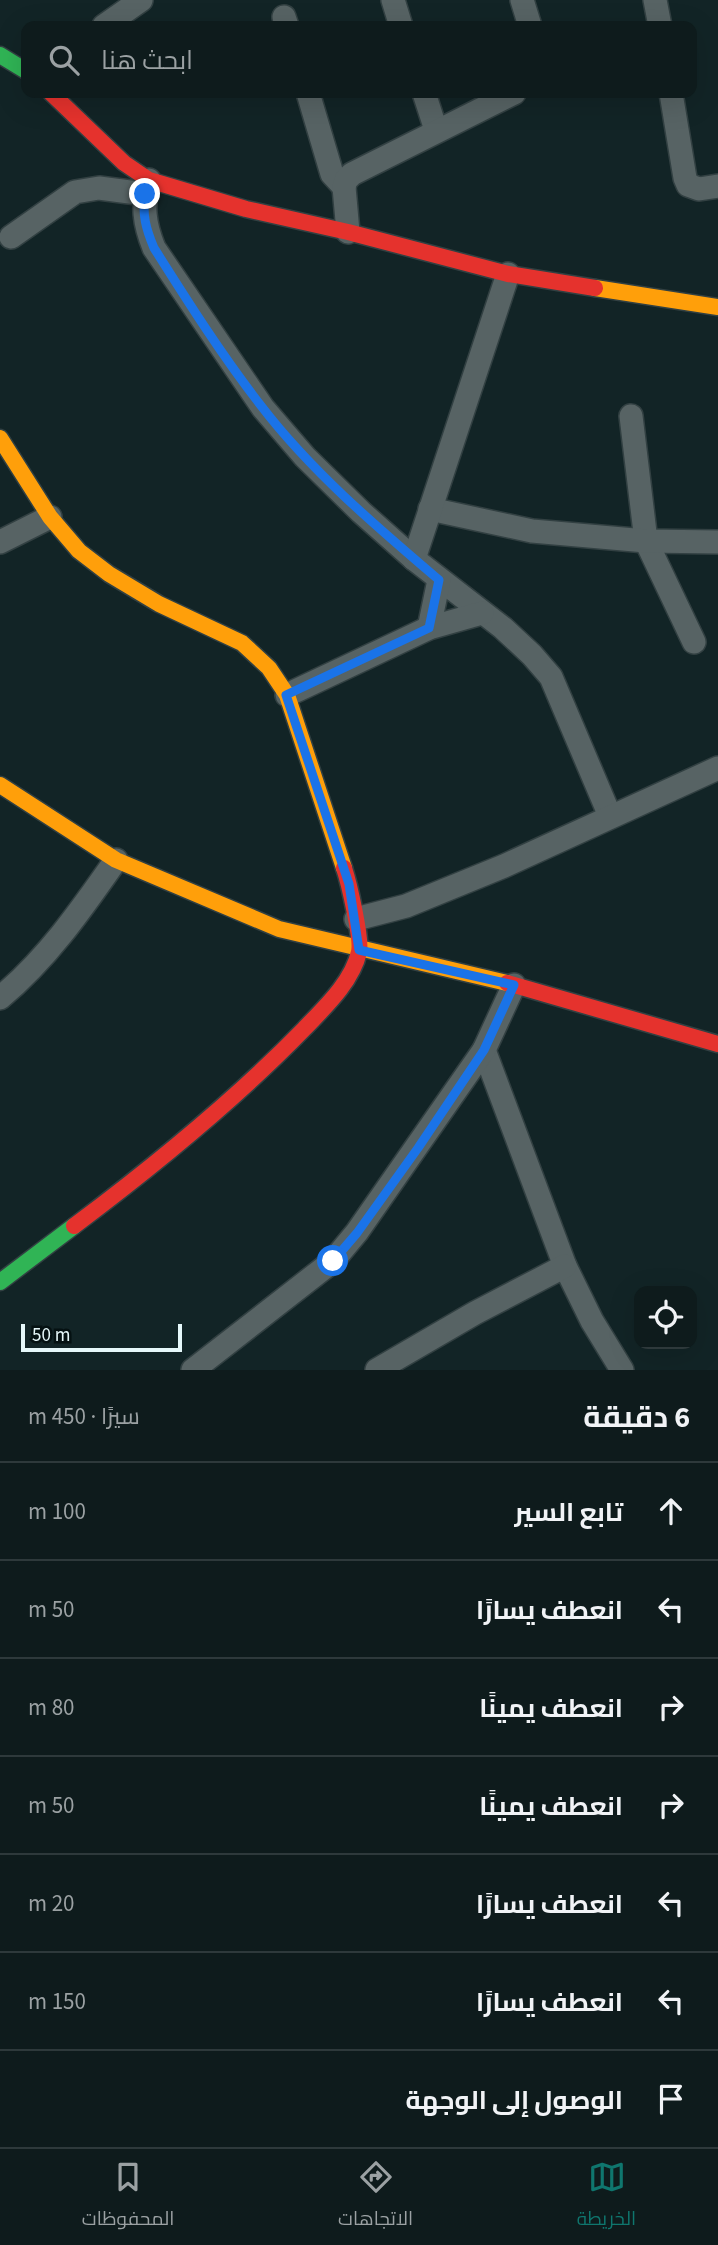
<!DOCTYPE html>
<html lang="ar">
<meta charset="utf-8">
<style>
body{margin:0;font-family:"Source Sans 3",Cairo,sans-serif;background:#1c2829;color:#f1f3f6;direction:rtl}
.controls{position:absolute;right:21px;bottom:21px;display:grid;overflow:hidden;border-radius:14px;box-shadow:0 7px 28px #0002}
.controls button{width:63px;height:63px;display:grid;place-items:center;padding:0;border:0;border-bottom:2px solid #2e393b;background:#0e1b1c;color:#f1f3f6;font:35px sans-serif}
.scale{position:absolute;left:21px;bottom:18px;width:161px;box-sizing:border-box;padding-left:7px;border:4px solid #e6f8fa;border-top:0;font-size:19px;line-height:24px;white-space:nowrap;color:#e6f8fa;-webkit-text-stroke:5px #051112;paint-order:stroke}
.stop{position:absolute;width:21px;height:21px;margin:-16px;border:5px solid #1a73e8;border-radius:50%;background:#fff}
.stop.end{background:#1a73e8;border-color:#fff;box-shadow:0 2px 7px #0008}
.list{margin:0;padding:0;list-style:none}
h2{display:flex;justify-content:space-between;align-items:center;height:91px;margin:0;padding:0 28px;font-size:30px}
h2 small{font-size:23px;font-weight:400;color:#9ba1a3}
.list li{display:grid;grid-template-columns:46px 1fr auto;gap:21px;align-items:center;box-sizing:border-box;height:98px;padding:0 28px;border-top:2px solid #2e393b}
.list b{display:block;font-size:26px;white-space:nowrap}
.list em{font-size:23px;font-style:normal;color:#9ba1a3}
.icon{flex:none;width:38px;height:38px;fill:none;stroke:currentColor;stroke-width:2;stroke-linecap:round;stroke-linejoin:round}
.map{position:relative;flex:none;width:718px;height:1370px;overflow:hidden;direction:ltr}
.search{position:absolute;background:#0e1b1c;box-shadow:0 7px 28px #0002;left:21px;right:21px;top:21px;height:77px;display:flex;align-items:center;gap:18px;box-sizing:border-box;padding:0 24px;border-radius:14px;color:#9ba1a3;font-size:26px}
.sheet{height:777px;background:#0e1b1c}
nav{display:flex;justify-content:space-around;align-items:center;box-sizing:border-box;height:98px;border-top:2px solid #2e393b;background:#0e1b1c;font-size:19px;color:#9ba1a3}
nav a{display:grid;justify-items:center;gap:4px}
nav .on{color:#0f766e}
.map>svg:first-child{display:block}
.lines{fill:none;stroke-linecap:round;stroke-linejoin:round}
.street-casing{stroke:#324042;stroke-width:26}
.fast-casing{stroke:#324042;stroke-width:19}
.slow-casing{stroke:#324042;stroke-width:19}
.jam-casing{stroke:#324042;stroke-width:19}
.street{stroke:#576364;stroke-width:23}
.fast{stroke:#30b455;stroke-width:16}
.slow{stroke:#ff9f0a;stroke-width:16}
.jam{stroke:#e5322d;stroke-width:16}
.route{stroke:#1a73e8;stroke-width:9}
</style>
<div class="map">
<svg width="718" height="1370" viewBox="0 0 718 1370">
<rect width="100%" height="100%" fill="#122426"/>
<g class="lines">
<defs>
<g id="street">
<polyline points="393,0 401,26"/>
<polyline points="522,0 530,26"/>
<polyline points="655,0 660,26"/>
<polyline points="284,17 287,26"/>
<polyline points="104,26 141,0"/>
<polyline points="308,93 332,174 344,187"/>
<polyline points="424,93 436,130"/>
<polyline points="671,93 685,178 688,185 699,189 718,186"/>
<path d="M149 180C142 206 144 223 154 248L263 408 305 457 361 512 414 559 503 628 532 655 551 677 610 816"/>
<polyline points="348,232 344,187 346,180 352,174 514,93"/>
<polyline points="11,237 75,192 99,188 145,194"/>
<polyline points="631,416 646,541 694,642"/>
<polyline points="430,509 532,531 646,541 718,542"/>
<polyline points="0,542 50,517"/>
<polyline points="414,559 508,274"/>
<polyline points="429,628 439,580"/>
<polyline points="287,695 429,628 482,613"/>
<polyline points="356,919 406,906 504,866 718,768"/>
<path d="M0 998C47 959 81 910 116 860"/>
<polyline points="484,1050 565,1266 592,1321 622,1370"/>
<polyline points="193,1370 333,1261 357,1232 484,1050 514,985"/>
<polyline points="377,1370 475,1313 565,1266"/>
</g>
<g id="fast">
<polyline points="0,55 26,71"/>
<polyline points="0,1282 74,1226"/>
</g>
<g id="slow">
<polyline points="595,288 718,307"/>
<polyline points="0,438 50,517 79,551 109,574 159,604 242,643 269,668 287,695 344,868"/>
<polyline points="0,785 116,860 279,929 507,983"/>
</g>
<g id="jam">
<polyline points="51,93 124,163 149,180 246,209 348,232 508,274 595,288"/>
<polyline points="507,983 718,1044"/>
<path d="M74 1226C154 1166 234 1101 304 1029 325 1007 352 982 359 952 362 939 349 883 344 868"/>
</g>
</defs>
<use href="#street" class="street-casing"/>
<use href="#fast" class="fast-casing"/>
<use href="#slow" class="slow-casing"/>
<use href="#jam" class="jam-casing"/>
<use href="#street" class="street"/>
<use href="#fast" class="fast"/>
<use href="#slow" class="slow"/>
<use href="#jam" class="jam"/>
</g>
<g class="lines">
<path class="route" d="M145 194C142 215 146 229 154 248 188 302 223 357 262 407 312 472 377 527 439 580L429 628 286 695 349 884 359 950 514 985 484 1050 418 1148 357 1233 333 1261"/>
</g>
</svg>
<div class="controls">
<button><svg class="icon" aria-label="locate" viewBox="0 0 24 24"><circle cx="12" cy="12" r="6"/><path d="M12 2v4M12 18v4M2 12h4M18 12h4"/></svg></button>
</div>
<div class="scale">50 m</div>
<div class="stop" style="left:333px;top:1261px"></div>
<div class="stop end" style="left:145px;top:194px"></div>
<div class="search"><svg class="icon" aria-label="search" viewBox="0 0 24 24"><circle cx="10" cy="10" r="6"/><path d="M15 15l6 6"/></svg>ابحث هنا</div>
</div>
<section class="sheet">
<h2>6 دقيقة<small>سيرًا · 450 m</small></h2>
<ul class="list">
<li><svg class="icon" aria-label="ahead" viewBox="0 0 24 24"><path d="M12 20V5M6 11l6-6 6 6"/></svg><div><b>تابع السير</b></div><em>100 m</em></li>
<li><svg class="icon" aria-label="left" viewBox="0 0 24 24"><path d="M17 20v-9H6M10 6l-5 5 5 5"/></svg><div><b>انعطف يسارًا</b></div><em>50 m</em></li>
<li><svg class="icon" aria-label="right" viewBox="0 0 24 24"><path d="M7 20v-9h11M14 6l5 5-5 5"/></svg><div><b>انعطف يمينًا</b></div><em>80 m</em></li>
<li><svg class="icon" aria-label="right" viewBox="0 0 24 24"><path d="M7 20v-9h11M14 6l5 5-5 5"/></svg><div><b>انعطف يمينًا</b></div><em>50 m</em></li>
<li><svg class="icon" aria-label="left" viewBox="0 0 24 24"><path d="M17 20v-9H6M10 6l-5 5 5 5"/></svg><div><b>انعطف يسارًا</b></div><em>20 m</em></li>
<li><svg class="icon" aria-label="left" viewBox="0 0 24 24"><path d="M17 20v-9H6M10 6l-5 5 5 5"/></svg><div><b>انعطف يسارًا</b></div><em>150 m</em></li>
<li><svg class="icon" aria-label="arrive" viewBox="0 0 24 24"><path d="M6 21V4h12l-3 4 3 4H6"/></svg><div><b>الوصول إلى الوجهة</b></div></li>
</ul>
</section>
<nav>
<a class="on"><svg class="icon" aria-label="map" viewBox="0 0 24 24"><path d="M3 6l6-2 6 2 6-2v14l-6 2-6-2-6 2zM9 4v14M15 6v14"/></svg>الخريطة</a>
<a><svg class="icon" aria-label="directions" viewBox="0 0 24 24"><path d="M12 3l9 9-9 9-9-9zM9 14v-3h6M13 9l2 2-2 2"/></svg>الاتجاهات</a>
<a><svg class="icon" aria-label="saved" viewBox="0 0 24 24"><path d="M7 4h10v16l-5-4-5 4z"/></svg>المحفوظات</a>
</nav>
